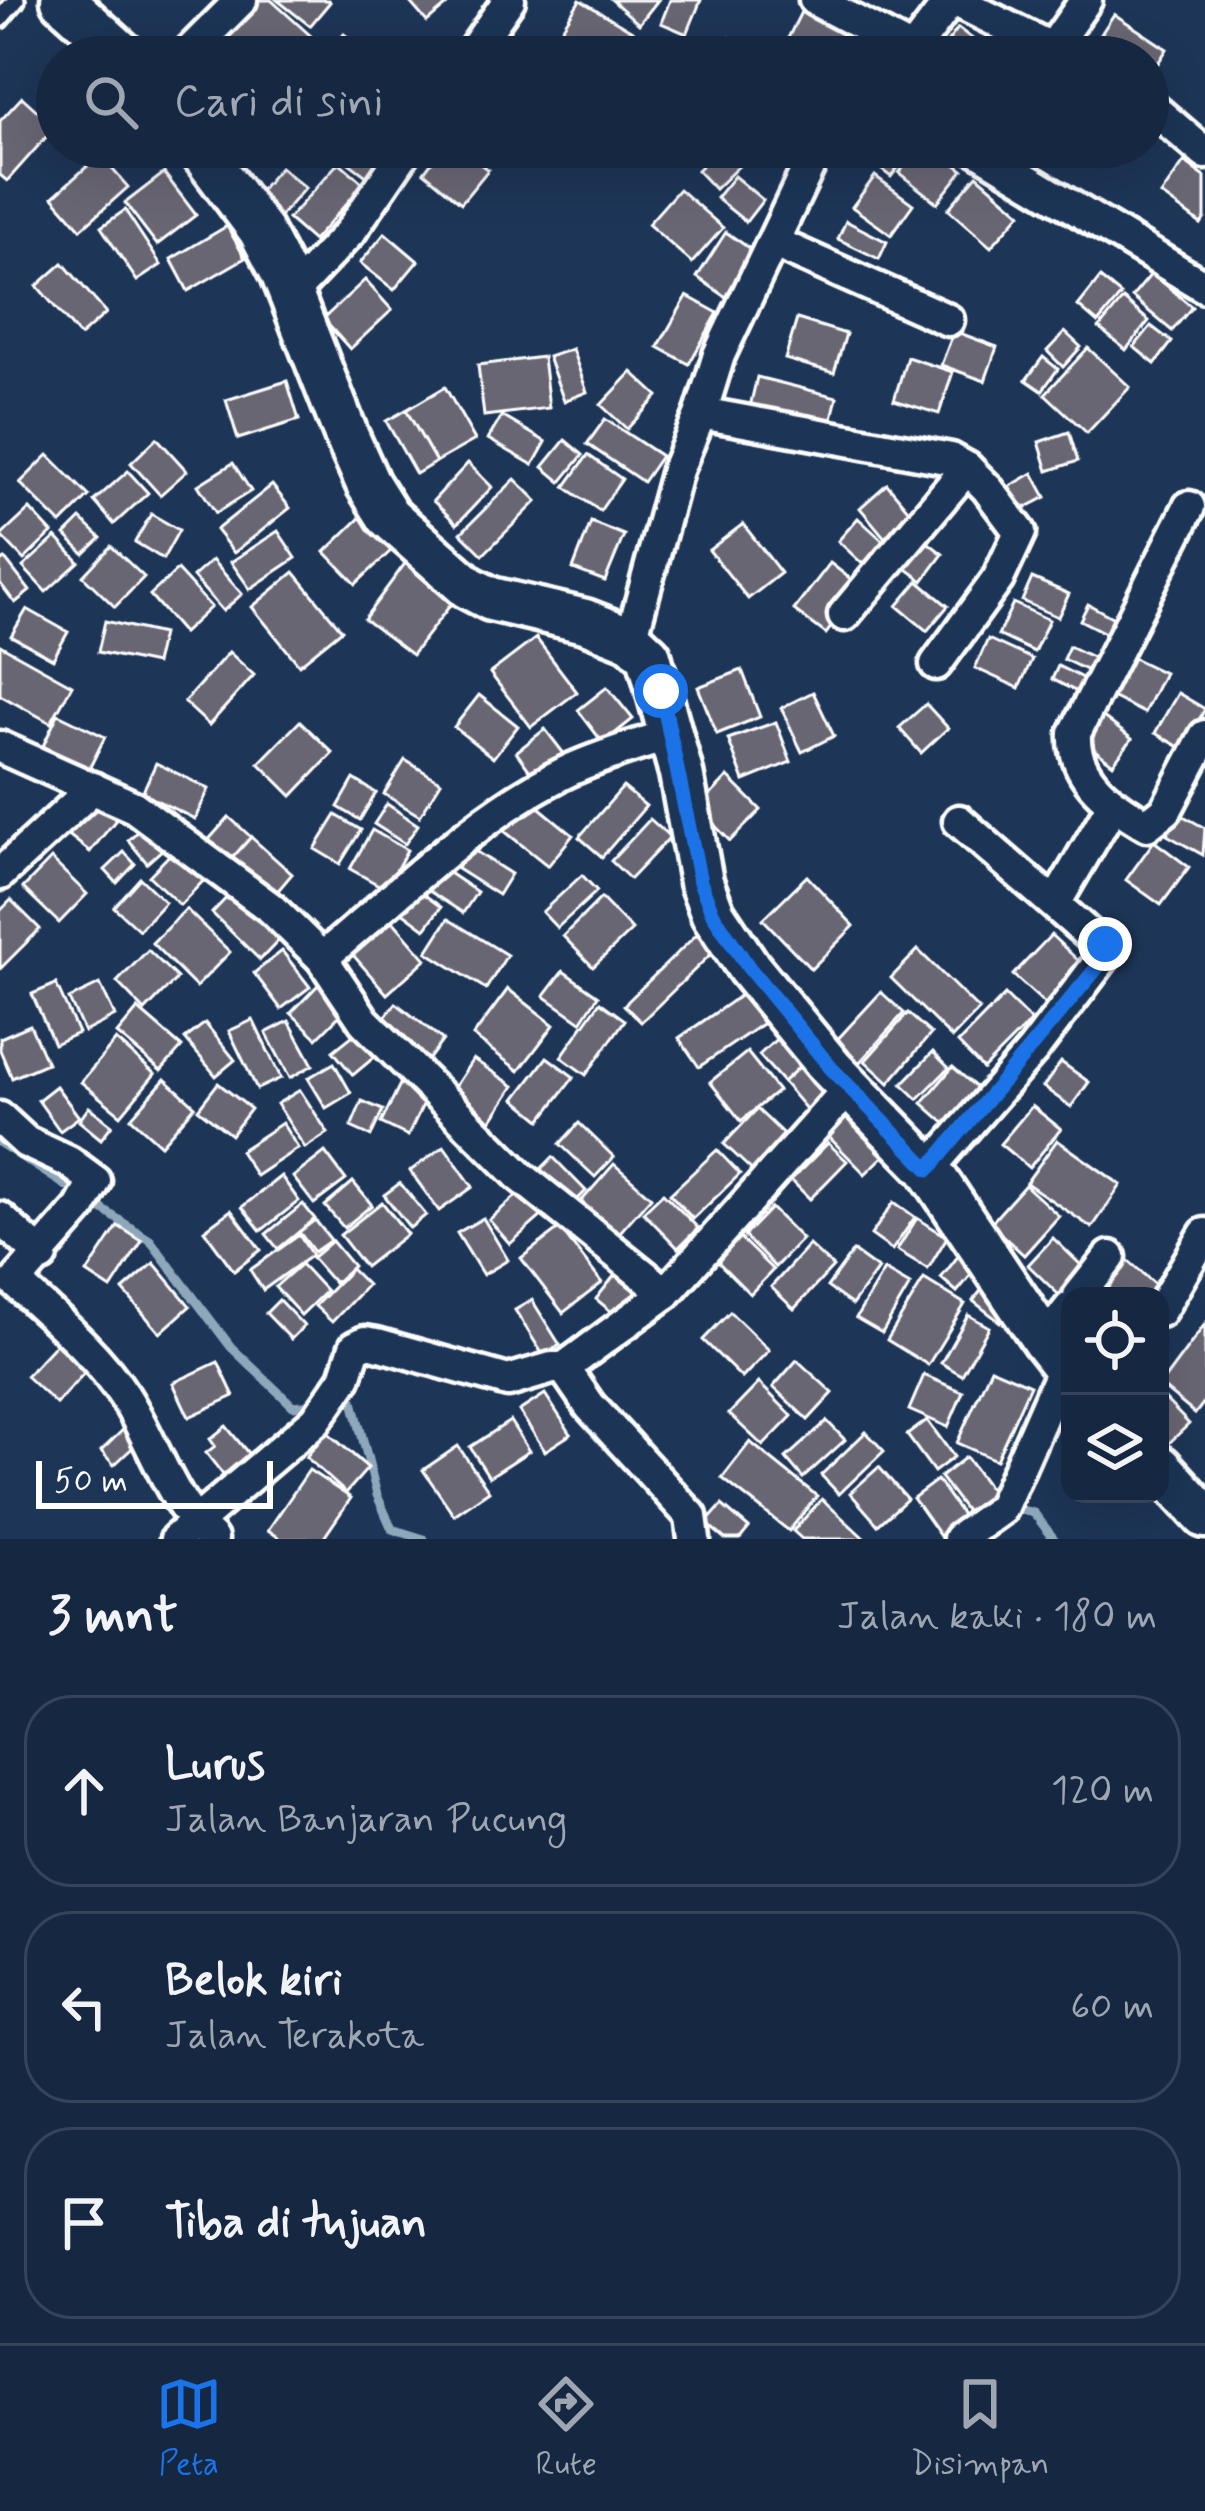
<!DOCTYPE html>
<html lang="id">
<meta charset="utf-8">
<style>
body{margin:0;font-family:Mynerve,sans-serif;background:#1f3048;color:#f1f3f6}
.controls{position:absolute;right:36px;bottom:36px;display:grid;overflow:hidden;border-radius:24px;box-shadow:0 12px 48px #0002}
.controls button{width:108px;height:108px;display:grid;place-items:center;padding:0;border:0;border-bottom:3px solid #35445a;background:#162841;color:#f1f3f6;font:60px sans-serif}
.scale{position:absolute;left:36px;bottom:30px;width:237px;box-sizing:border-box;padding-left:12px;border:6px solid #fff;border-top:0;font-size:33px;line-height:42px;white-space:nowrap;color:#fff;-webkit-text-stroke:9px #1d3557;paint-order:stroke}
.stop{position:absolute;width:36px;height:36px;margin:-27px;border:9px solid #1a73e8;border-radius:50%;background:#fff}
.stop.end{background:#1a73e8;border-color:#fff;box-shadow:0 3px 12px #0008}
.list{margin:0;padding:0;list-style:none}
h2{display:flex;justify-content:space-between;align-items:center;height:156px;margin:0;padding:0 48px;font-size:51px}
h2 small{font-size:39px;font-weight:400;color:#9ea6b1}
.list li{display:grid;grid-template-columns:78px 1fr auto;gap:36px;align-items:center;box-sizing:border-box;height:192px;margin:0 24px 24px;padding:0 24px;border:3px solid #35445a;border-radius:48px}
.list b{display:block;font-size:45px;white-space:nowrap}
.list p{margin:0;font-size:39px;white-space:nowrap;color:#9ea6b1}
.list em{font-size:39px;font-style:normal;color:#9ea6b1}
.icon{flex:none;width:66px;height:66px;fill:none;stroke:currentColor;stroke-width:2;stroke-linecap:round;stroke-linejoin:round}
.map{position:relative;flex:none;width:1205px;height:1539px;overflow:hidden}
.search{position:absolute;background:#162841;box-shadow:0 12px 48px #0002;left:36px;right:36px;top:36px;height:132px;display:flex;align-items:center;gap:30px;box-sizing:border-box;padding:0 42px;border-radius:66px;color:#9ea6b1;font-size:45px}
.sheet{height:804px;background:#162841}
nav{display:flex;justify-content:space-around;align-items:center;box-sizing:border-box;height:168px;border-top:3px solid #35445a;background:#162841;font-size:33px;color:#9ea6b1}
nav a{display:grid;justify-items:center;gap:6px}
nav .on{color:#1a73e8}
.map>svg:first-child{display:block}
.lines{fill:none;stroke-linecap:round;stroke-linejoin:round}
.stream{stroke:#8fa7ba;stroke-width:9}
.building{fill:#696673;stroke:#fff;stroke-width:3}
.lane-casing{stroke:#fff;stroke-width:24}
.street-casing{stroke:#fff;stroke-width:39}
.secondary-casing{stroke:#fff;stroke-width:51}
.lane{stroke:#1d3557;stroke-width:15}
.street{stroke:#1d3557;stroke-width:30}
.secondary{stroke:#1d3557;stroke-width:42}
.route{stroke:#1a73e8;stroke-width:15}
</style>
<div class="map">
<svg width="1205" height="1539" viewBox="0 0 1205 1539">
<rect width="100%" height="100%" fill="#1d3557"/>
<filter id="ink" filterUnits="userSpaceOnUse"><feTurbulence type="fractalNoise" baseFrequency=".00833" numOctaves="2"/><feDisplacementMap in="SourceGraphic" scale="24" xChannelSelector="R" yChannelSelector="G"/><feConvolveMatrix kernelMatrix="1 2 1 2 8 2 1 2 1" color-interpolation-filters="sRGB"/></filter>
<g filter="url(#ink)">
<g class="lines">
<g class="stream">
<polyline points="0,1143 150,1240 231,1347 293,1406 313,1404"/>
<polyline points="340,1402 353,1401 377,1495 392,1529 424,1539"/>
<polyline points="1007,1514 1014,1508 1034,1513 1054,1539"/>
</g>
</g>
<g class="building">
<polygon points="256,0 271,0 322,46 313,57 205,57"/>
<polygon points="277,0 328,0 330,2 310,26"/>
<polygon points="408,0 453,0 427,22"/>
<polygon points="580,0 634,32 618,57 601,57 561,30"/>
<polygon points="612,0 658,0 639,24"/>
<polygon points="670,0 701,0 687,34 661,23"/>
<polygon points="802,10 850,34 839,57 796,57 782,50"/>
<polygon points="1114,14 1167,49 1148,79 1148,57 1093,57 1088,54"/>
<polygon points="857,24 895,43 888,57 840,57"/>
<polygon points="958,28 996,57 936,57"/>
<polygon points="344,34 372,57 325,57"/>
<polygon points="730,37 768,57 720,57"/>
<polygon points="22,97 55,127 7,181 0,175 0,121"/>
<polygon points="338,147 369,147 384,158 369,178 334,152"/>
<polygon points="443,147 459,147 488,170 461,203 424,172"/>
<polygon points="721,147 732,147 745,160 715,189 697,170"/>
<polygon points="852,147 914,147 891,177"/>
<polygon points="919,147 933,147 963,170 937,203 899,173"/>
<polygon points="100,155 128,187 81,229 53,197"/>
<polygon points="339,162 364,184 313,241 288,219"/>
<polygon points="1184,162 1205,177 1205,218 1201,224 1161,195"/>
<polygon points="280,167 305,188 276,221 252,200"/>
<polygon points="164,173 196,215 157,245 125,203"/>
<polygon points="977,175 1021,213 991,247 948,209"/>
<polygon points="734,176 763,200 746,222 716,198"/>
<polygon points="875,176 913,204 891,235 852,207"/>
<polygon points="679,189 723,228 692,263 648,224"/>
<polygon points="125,210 161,265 137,281 101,227"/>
<polygon points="846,221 887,242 879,259 838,239"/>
<polygon points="227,226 245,258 188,291 171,259"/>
<polygon points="726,232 756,253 726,297 697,277"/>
<polygon points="385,233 418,261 394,290 360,263"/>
<polygon points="63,263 106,313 80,336 37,286"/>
<polygon points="1152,273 1192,307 1172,331 1132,297"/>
<polygon points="1100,278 1121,295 1098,323 1078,306"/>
<polygon points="365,280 392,310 350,349 323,319"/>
<polygon points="687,296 718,313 689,364 658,347"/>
<polygon points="1123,299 1149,321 1126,350 1099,328"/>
<polygon points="797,319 846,334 834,373 785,359"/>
<polygon points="1151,326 1172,342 1155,364 1134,347"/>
<polygon points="954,331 997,347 985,381 941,365"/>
<polygon points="1065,332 1081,347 1063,367 1047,351"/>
<polygon points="1088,348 1130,387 1087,433 1045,394"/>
<polygon points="572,349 587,392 564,401 548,357"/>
<polygon points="543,357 549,408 484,416 478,365"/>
<polygon points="907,357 953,372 939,414 894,400"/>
<polygon points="1043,357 1058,369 1042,391 1026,380"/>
<polygon points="632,372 658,396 627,429 601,405"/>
<polygon points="757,377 837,397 829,431 749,411"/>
<polygon points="287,381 299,420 238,439 226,400"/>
<polygon points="445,387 475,440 436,462 406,410"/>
<polygon points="406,410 436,462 416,474 386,421"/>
<polygon points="502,416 546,442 533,465 488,439"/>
<polygon points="605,419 661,456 643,482 587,444"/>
<polygon points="1069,432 1078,461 1048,471 1039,442"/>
<polygon points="157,438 187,471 160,495 131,463"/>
<polygon points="565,440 583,455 561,482 543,467"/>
<polygon points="48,455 89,496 61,524 20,483"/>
<polygon points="588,455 622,479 600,511 565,487"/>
<polygon points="233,463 251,491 216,513 198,485"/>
<polygon points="468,463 492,487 457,524 433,501"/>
<polygon points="128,471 148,493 114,524 94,501"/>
<polygon points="1033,473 1046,497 1017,512 1005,489"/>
<polygon points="515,479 537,501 483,555 461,533"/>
<polygon points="887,484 918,521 890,544 860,508"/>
<polygon points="272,485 290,508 234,553 216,530"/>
<polygon points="30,509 52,533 24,560 1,536"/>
<polygon points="151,514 179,530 163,559 135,542"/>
<polygon points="364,514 395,547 356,584 325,552"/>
<polygon points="858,518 891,548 870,571 838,541"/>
<polygon points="81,519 101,538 84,554 65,535"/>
<polygon points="591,522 624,535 605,581 573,569"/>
<polygon points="743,524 781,573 748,599 709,550"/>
<polygon points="278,531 296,558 250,589 231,562"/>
<polygon points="56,537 79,562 46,592 23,567"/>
<polygon points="921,537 943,554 923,581 900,564"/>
<polygon points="111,546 144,577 115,607 83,576"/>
<polygon points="5,559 30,591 15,603 0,583 0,562"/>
<polygon points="212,560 242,594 223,611 193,577"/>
<polygon points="406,562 455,599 412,655 364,619"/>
<polygon points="830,563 861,587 826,634 794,610"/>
<polygon points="177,570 211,607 183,633 150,595"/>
<polygon points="294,572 342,630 299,665 252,607"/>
<polygon points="1032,578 1069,594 1058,617 1022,601"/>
<polygon points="918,581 948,606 927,631 897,606"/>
<polygon points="1013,603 1049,620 1034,652 998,635"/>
<polygon points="1088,604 1121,622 1113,637 1080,620"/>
<polygon points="27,609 68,632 53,659 11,636"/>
<polygon points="105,621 162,634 155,664 98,652"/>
<polygon points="536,638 577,692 531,727 490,673"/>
<polygon points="988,639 1032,659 1019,688 975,668"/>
<polygon points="0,645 72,685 51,723 0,695"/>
<polygon points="1069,646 1100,661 1094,674 1063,659"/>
<polygon points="229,652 254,675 209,725 184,702"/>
<polygon points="1127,655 1164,673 1144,713 1108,695"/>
<polygon points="1058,666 1088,681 1081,694 1052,679"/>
<polygon points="742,670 760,717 717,734 698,687"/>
<polygon points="607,687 633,719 603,743 578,710"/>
<polygon points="813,692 834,736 802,752 781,708"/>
<polygon points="1178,693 1205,709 1183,749 1155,733"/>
<polygon points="479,695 518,726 493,758 454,727"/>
<polygon points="926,704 948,728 921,753 899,728"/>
<polygon points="58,714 105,737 89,769 43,746"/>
<polygon points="1102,716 1132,739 1113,764 1083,741"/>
<polygon points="300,721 333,753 292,796 259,763"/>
<polygon points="776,722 791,762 744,781 728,739"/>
<polygon points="545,729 565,755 535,778 516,752"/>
<polygon points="405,760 441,782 420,816 384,794"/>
<polygon points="156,763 209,789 195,819 142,793"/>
<polygon points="728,777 761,810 730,841 698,808"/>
<polygon points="354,779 376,793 360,820 338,807"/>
<polygon points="623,787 646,806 602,857 579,837"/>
<polygon points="97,797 119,816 90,852 66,833"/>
<polygon points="529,799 573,835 548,866 503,830"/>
<polygon points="387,804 418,825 405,844 374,824"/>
<polygon points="1178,813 1205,828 1203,855 1167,835"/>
<polygon points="336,815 361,830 340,864 315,849"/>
<polygon points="229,817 251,837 227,864 205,844"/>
<polygon points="650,819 670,837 630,879 611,861"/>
<polygon points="146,824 165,847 147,863 128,840"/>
<polygon points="372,830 407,850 386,889 350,869"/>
<polygon points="251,837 292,874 269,901 227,864"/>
<polygon points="1154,841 1189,867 1161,905 1126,880"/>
<polygon points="464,844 511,874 498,895 451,865"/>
<polygon points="176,848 207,877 180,905 149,876"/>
<polygon points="124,852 135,864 117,883 105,870"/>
<polygon points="51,859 87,894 59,923 23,888"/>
<polygon points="437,865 477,892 463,913 423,887"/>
<polygon points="582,875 597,891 557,928 542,912"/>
<polygon points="807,876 854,926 811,969 763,919"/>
<polygon points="140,878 165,902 139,930 114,907"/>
<polygon points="414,887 441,907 425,929 398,909"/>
<polygon points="233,891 282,937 260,960 212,913"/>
<polygon points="601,898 632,930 593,967 563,936"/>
<polygon points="11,900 40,929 0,969 0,911"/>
<polygon points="186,909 230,952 196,987 152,943"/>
<polygon points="385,912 426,959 387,994 346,947"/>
<polygon points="448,919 507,955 486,989 427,952"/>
<polygon points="697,934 714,951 641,1022 624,1005"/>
<polygon points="1051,935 1082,964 1045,1004 1013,975"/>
<polygon points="148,950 177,978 145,1011 117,982"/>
<polygon points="918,950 979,1010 952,1038 891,978"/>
<polygon points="282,951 310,987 281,1009 254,973"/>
<polygon points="563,971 598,996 581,1022 544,996"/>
<polygon points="56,984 78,1033 54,1044 32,994"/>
<polygon points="100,984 115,1016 84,1032 69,999"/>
<polygon points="319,984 345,1010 317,1038 291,1013"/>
<polygon points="508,989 554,1025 519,1071 473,1036"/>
<polygon points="745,992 765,1022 699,1067 679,1038"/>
<polygon points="881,992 904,1013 859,1063 835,1042"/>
<polygon points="1005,995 1031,1021 983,1069 958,1043"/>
<polygon points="600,1002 625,1020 586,1075 561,1057"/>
<polygon points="396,1003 443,1040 423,1067 375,1030"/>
<polygon points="138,1009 182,1047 161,1071 117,1034"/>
<polygon points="908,1013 931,1034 889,1083 865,1061"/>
<polygon points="253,1020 281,1078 257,1089 229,1031"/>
<polygon points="289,1021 313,1065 290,1078 266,1033"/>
<polygon points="205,1023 235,1060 216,1076 185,1039"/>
<polygon points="30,1025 47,1063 12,1078 0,1050 0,1038"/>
<polygon points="358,1031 377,1055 353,1075 333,1051"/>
<polygon points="783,1033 807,1060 783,1082 759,1055"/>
<polygon points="116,1040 155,1074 121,1115 81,1082"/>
<polygon points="747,1052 778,1091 741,1121 710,1082"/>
<polygon points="933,1052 949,1068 918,1099 902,1084"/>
<polygon points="547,1057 574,1077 541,1120 515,1099"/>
<polygon points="473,1059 514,1086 491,1121 450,1094"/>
<polygon points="807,1060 836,1094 811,1115 783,1082"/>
<polygon points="1061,1062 1089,1082 1071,1107 1043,1087"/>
<polygon points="334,1063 351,1093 326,1108 308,1078"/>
<polygon points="953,1067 987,1097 956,1133 922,1103"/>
<polygon points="403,1078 429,1092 408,1136 381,1123"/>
<polygon points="165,1079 195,1106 161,1145 131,1118"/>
<polygon points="218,1083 251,1109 231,1135 198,1109"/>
<polygon points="56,1086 79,1117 60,1131 38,1100"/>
<polygon points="300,1090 328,1133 305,1148 277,1104"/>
<polygon points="362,1101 383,1110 371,1136 351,1127"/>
<polygon points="1032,1106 1061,1129 1029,1168 1000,1144"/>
<polygon points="89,1107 112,1125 101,1139 79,1121"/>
<polygon points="757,1109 795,1145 762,1180 724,1144"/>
<polygon points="852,1113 889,1151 865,1174 828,1136"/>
<polygon points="282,1123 298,1148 256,1176 240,1151"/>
<polygon points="579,1123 614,1157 595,1177 560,1144"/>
<polygon points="1057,1140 1121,1185 1092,1228 1026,1183"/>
<polygon points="828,1143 847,1161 810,1199 791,1180"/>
<polygon points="444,1146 473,1187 439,1211 410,1171"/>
<polygon points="717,1150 740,1174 693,1219 670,1194"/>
<polygon points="325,1152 346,1180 314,1204 293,1177"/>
<polygon points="553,1157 586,1191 571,1206 538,1172"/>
<polygon points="614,1164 651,1197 614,1239 577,1206"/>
<polygon points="281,1176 299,1201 261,1231 242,1207"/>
<polygon points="353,1182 372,1205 344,1228 325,1206"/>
<polygon points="400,1183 426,1215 410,1228 384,1195"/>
<polygon points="1025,1185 1059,1216 1024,1255 990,1224"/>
<polygon points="524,1189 545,1213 510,1244 489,1220"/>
<polygon points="663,1193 698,1228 678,1248 643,1212"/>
<polygon points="382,1202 407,1234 365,1267 340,1235"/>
<polygon points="894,1202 915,1217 892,1250 871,1235"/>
<polygon points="303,1204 315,1219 278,1249 266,1234"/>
<polygon points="771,1208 802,1239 775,1267 744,1236"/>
<polygon points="231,1210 261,1250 234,1271 204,1230"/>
<polygon points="483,1218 508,1260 483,1275 457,1233"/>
<polygon points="917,1218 947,1237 928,1269 897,1250"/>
<polygon points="315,1220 331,1240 314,1252 299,1232"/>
<polygon points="118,1226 142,1241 111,1289 87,1273"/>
<polygon points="560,1228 602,1283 563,1313 521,1258"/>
<polygon points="736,1234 773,1270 750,1294 713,1257"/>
<polygon points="299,1235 312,1255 263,1290 250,1270"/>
<polygon points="1053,1238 1085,1269 1059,1295 1028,1265"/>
<polygon points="332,1241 353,1266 334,1283 312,1258"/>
<polygon points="809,1245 833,1267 794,1309 771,1287"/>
<polygon points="853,1251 878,1269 852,1305 827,1287"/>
<polygon points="959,1255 976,1269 957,1292 941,1278"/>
<polygon points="1125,1258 1156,1285 1147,1296 1092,1296"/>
<polygon points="154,1263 190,1306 160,1333 123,1290"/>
<polygon points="301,1264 326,1291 301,1315 275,1287"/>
<polygon points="622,1266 648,1288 621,1320 596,1299"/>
<polygon points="351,1269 367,1285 332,1322 315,1306"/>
<polygon points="884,1270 910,1285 882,1333 856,1318"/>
<polygon points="924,1279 965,1304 928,1365 887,1340"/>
<polygon points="989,1280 1016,1302 1000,1322 973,1301"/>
<polygon points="279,1300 304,1326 291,1339 266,1313"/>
<polygon points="532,1300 560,1345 543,1355 515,1310"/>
<polygon points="730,1312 769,1350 742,1378 703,1340"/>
<polygon points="968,1315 989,1327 962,1375 941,1363"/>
<polygon points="1205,1324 1205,1401 1195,1414 1160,1385"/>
<polygon points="64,1335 94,1362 56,1404 26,1376"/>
<polygon points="797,1360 833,1393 808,1420 773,1387"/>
<polygon points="218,1362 234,1396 189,1417 173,1383"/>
<polygon points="991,1368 1030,1385 996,1460 957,1443"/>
<polygon points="924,1375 963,1392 948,1427 909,1410"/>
<polygon points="759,1383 792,1416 763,1446 729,1414"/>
<polygon points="545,1394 571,1434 545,1451 519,1411"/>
<polygon points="1160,1394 1189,1424 1167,1445 1160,1438"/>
<polygon points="927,1420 954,1457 934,1472 907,1435"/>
<polygon points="510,1421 529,1451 489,1477 470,1447"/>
<polygon points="827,1421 845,1440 803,1478 786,1458"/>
<polygon points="129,1424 143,1438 114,1465 101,1451"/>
<polygon points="226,1426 257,1464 231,1485 206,1453 215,1446 210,1439"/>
<polygon points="327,1432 368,1468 346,1493 306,1457"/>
<polygon points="866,1432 884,1451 839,1494 821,1475"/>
<polygon points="750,1442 817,1496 789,1531 722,1478"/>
<polygon points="458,1446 489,1491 454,1515 423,1470"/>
<polygon points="966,1457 997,1499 972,1519 940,1477"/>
<polygon points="879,1467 907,1499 878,1525 850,1493"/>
<polygon points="309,1470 351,1498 323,1539 281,1539 268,1530"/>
<polygon points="937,1480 968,1523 947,1539 942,1539 913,1498"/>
<polygon points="822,1499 865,1539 802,1539 793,1531"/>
<polygon points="722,1505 749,1528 740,1539 725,1539 706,1523"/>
</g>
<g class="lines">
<defs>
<polyline id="lane" points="0,19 16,0"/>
<g id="street">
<polyline points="815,0 912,51"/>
<polyline points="954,0 1069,57"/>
<polyline points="184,57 241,0"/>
<polyline points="469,57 509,0"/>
<polyline points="908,57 951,0"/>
<polyline points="1046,57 1086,0"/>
<polyline points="1148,104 1205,153"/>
<polyline points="973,147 1205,287"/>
<polyline points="775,243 948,320"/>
<polyline points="293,292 350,232 408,147"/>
<polyline points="701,413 951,459 967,468 987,488 1020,532 998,579 936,664"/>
<path d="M1189 507 1075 733C1072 778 1112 805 1147 825L1166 810 1205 736"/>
<polyline points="844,615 967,468"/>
<polyline points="631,639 677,470 701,413 719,355 818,147"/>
<polyline points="0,747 134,807 272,909 322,958 364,1021 520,1176 666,1293"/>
<polyline points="0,874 93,788"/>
<polyline points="1056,902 1112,806"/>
<path d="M322 958C397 896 478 814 566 772 599 756 637 746 671 734"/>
<path d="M0 1118 26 1142 69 1162 95 1181 80 1208 15 1282C54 1318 96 1352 125 1397 155 1444 169 1501 212 1539"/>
<polyline points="929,1169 1033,1050 1108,951 959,821"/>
<polyline points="0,1218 42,1256"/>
<polyline points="1079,1296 1110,1257"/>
<polyline points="1160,1311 1205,1234"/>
<polyline points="1044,1341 1070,1308"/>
<polyline points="564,1368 590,1406 691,1516 694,1539"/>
<polyline points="176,1539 316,1420 345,1378 355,1347 365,1342 377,1344 508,1381 552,1368 564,1368 666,1293 849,1088"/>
<polyline points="959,1539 1001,1509 1063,1368"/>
</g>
<g id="secondary">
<polyline points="63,0 126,57"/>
<polyline points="198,147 260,230 282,272 347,437 368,484 388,516 468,587 491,599 585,621 631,639 649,656 681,773 701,882 713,914 749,968 831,1068 929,1169 1044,1341 1070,1374"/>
<polyline points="1160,1467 1205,1516"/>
</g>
</defs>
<use href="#lane" class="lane-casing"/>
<use href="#street" class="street-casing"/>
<use href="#secondary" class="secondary-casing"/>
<use href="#lane" class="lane"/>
<use href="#street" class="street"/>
<use href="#secondary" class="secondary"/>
</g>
</g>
<g class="lines" filter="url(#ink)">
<polyline class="route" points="661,691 700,882 713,914 749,968 831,1068 929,1169 1106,957 1105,944"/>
</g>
</svg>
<div class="controls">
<button><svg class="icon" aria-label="locate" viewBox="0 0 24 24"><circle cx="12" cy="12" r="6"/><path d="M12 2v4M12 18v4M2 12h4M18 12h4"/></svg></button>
<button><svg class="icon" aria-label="layers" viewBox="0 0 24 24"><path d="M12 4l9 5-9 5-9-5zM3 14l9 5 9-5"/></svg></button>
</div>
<div class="scale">50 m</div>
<div class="stop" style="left:661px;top:691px"></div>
<div class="stop end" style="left:1105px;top:944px"></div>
<div class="search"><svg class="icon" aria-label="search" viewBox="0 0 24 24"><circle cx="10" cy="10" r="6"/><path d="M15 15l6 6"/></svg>Cari di sini</div>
</div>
<section class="sheet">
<h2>3 mnt<small>Jalan kaki · 180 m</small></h2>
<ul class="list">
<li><svg class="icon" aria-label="ahead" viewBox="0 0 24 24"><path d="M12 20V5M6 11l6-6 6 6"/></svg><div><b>Lurus</b><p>Jalan Banjaran Pucung</p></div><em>120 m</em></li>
<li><svg class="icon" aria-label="left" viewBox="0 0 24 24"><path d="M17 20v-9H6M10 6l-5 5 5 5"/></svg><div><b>Belok kiri</b><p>Jalan Terakota</p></div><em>60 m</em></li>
<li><svg class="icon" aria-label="arrive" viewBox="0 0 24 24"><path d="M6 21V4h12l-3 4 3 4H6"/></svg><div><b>Tiba di tujuan</b></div></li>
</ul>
</section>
<nav>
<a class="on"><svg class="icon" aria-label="map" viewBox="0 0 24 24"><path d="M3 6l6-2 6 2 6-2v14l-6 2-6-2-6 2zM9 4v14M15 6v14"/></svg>Peta</a>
<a><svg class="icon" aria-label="directions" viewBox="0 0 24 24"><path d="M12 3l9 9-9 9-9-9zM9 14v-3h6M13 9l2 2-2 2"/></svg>Rute</a>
<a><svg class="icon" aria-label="saved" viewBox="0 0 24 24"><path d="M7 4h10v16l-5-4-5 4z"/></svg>Disimpan</a>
</nav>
